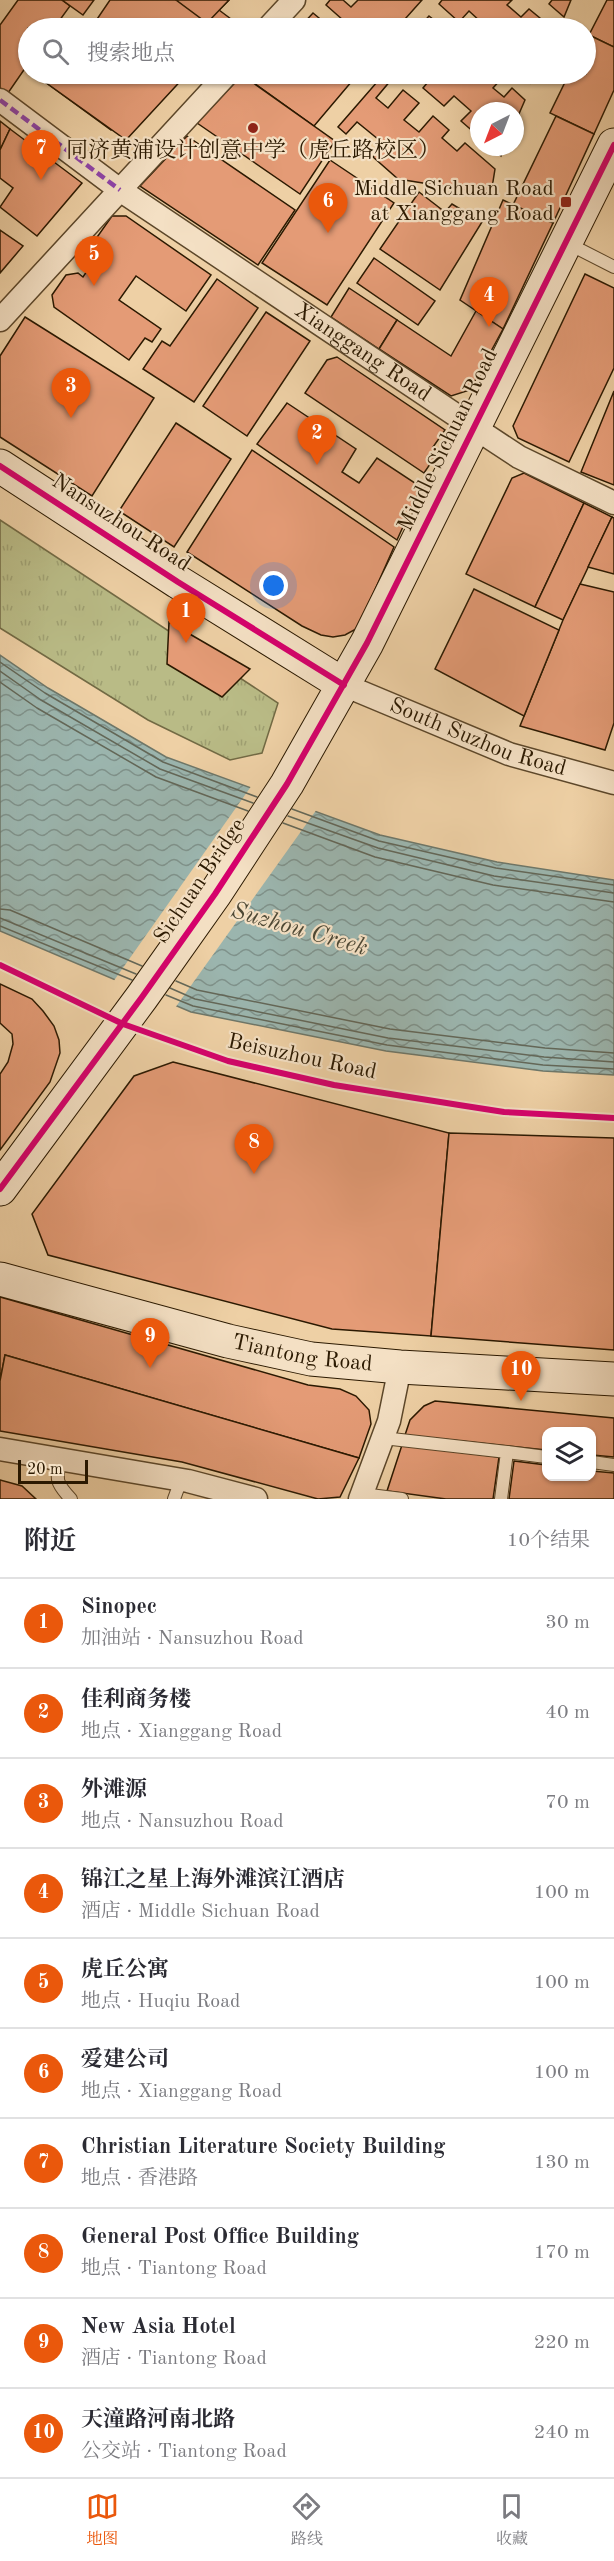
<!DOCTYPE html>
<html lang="zh">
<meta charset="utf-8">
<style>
body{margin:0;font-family:"Old Standard TT","Noto Serif SC",serif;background:#f2f2f3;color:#2b2b33}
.controls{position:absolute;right:18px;bottom:18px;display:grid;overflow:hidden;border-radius:12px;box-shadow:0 2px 4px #0004}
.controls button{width:54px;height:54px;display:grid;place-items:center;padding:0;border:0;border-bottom:2px solid #e1e1e2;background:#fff;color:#2b2b33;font:30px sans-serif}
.compass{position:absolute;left:470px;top:102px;width:54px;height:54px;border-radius:50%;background:#fff;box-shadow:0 2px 4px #0004;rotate:222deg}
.scale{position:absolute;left:18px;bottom:15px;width:70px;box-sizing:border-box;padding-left:6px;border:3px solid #2b1901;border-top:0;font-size:16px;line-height:21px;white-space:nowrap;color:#2b1901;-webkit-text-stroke:4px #f4e0c4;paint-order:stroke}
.you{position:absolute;left:274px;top:586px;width:21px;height:21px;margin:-15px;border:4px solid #fff;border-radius:50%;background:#1a73e8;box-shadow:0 0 0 9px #1a73e833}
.badge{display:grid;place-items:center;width:39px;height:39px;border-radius:50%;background:#ea580c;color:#fff;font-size:20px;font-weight:700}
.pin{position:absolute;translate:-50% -50px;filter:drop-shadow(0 2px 3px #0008)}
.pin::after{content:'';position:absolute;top:32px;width:21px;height:18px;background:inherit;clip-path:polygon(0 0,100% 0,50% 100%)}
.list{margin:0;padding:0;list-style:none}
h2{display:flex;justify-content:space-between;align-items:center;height:78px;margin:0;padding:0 24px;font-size:26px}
h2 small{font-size:20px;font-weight:400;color:#7c7c81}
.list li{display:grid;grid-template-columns:39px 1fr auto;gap:18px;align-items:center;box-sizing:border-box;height:90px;padding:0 24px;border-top:2px solid #e1e1e2}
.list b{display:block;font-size:22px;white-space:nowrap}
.list p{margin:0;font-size:20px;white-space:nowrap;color:#7c7c81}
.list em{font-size:20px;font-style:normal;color:#7c7c81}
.icon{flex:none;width:33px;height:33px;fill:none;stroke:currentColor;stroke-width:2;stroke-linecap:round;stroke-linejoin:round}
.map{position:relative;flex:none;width:614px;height:1499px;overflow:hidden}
.search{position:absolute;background:#fff;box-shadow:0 2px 4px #0004;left:18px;right:18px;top:18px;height:66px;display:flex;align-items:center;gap:15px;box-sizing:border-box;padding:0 21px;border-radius:33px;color:#7c7c81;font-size:22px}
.sheet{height:978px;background:#fff}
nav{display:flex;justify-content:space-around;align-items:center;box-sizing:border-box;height:84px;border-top:2px solid #e1e1e2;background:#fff;font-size:16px;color:#7c7c81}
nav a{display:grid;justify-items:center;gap:3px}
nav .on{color:#ea580c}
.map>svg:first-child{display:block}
.park{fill:url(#park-tufts);stroke:#726a44;stroke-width:1.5}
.water{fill:url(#water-waves);stroke:#6e7769;stroke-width:1.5}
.pier{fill:#eed0a5}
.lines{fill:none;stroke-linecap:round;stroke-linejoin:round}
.shore{stroke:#636758;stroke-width:1.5}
.building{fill:#e49b76;stroke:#2b1901;stroke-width:1.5}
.lane-casing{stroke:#5c472a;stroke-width:14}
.street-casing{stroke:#5c472a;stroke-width:25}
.secondary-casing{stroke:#2b1901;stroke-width:35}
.lane{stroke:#f4e0c4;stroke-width:12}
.street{stroke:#f4e0c4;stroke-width:22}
.secondary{stroke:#f4e0c4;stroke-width:33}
.quiet{stroke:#8e44ad;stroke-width:4.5;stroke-dasharray:9 4.5;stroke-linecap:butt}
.cycleway-casing{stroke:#f4e0c4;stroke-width:10}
.cycleway{stroke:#d6006c;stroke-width:6}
.poi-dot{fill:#8f2418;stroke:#f4e0c4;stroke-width:2}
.labels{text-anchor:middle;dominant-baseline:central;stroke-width:4.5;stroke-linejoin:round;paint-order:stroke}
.poi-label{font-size:22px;fill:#2b1901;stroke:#f4e0c4}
.street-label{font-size:22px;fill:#2b1901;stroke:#f4e0c4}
.water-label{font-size:24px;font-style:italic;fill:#4d4835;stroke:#f4e0c4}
</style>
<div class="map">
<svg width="614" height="1499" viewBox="0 0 614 1499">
<defs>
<pattern id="park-tufts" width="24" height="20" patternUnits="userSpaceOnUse" patternTransform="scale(1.5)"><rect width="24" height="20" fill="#b9bb86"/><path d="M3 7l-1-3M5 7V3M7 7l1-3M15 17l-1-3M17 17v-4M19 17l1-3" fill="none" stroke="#9fa072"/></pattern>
<pattern id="water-waves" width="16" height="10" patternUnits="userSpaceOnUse" patternTransform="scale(1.5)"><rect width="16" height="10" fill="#9bb5ae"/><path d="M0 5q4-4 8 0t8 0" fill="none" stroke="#7f928b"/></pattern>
</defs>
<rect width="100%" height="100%" fill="#eed0a5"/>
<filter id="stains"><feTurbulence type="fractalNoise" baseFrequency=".00333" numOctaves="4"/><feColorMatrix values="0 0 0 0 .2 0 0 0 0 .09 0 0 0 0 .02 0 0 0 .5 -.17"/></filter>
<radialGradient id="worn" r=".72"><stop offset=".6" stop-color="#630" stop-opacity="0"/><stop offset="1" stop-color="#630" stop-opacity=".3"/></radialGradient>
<polygon class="park" points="0,520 278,703 262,753 230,760 148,720 0,628"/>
<polygon class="water" points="0,655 48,688 166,757 380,835 497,862 614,880 614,1075 543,1071 386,1051 191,1012 0,931"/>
<polygon class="pier" points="252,785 317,809 175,1008 113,982"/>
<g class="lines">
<g class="shore">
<polyline points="0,662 45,693 163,762 257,797"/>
<polyline points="0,671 41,700 160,769 253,803"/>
<polyline points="0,682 37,708 156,777 248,811"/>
<polyline points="292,809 379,841 496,868 614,885"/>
<polyline points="288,816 378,848 494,876 614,893"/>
<polyline points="283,823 375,857 493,885 614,902"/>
<polyline points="0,909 10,910 142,966"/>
<polyline points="0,918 136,974"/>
<polyline points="0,926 132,980"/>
<polyline points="176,981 197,990 390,1029 545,1048 614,1053"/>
<polyline points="170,988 195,999 388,1038 544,1057 614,1062"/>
<polyline points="166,995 193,1006 387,1045 543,1065 614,1069"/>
</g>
</g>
<g class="building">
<polygon points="18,0 62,0 70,6 54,28 28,28 28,64 8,93 0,88 0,25"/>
<polygon points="62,0 94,0 83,15"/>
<polygon points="110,0 229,0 219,10 235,22 229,28 91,28"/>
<polygon points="176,0 229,0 207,23"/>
<polygon points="330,0 343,0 351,7 358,0 422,0 397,28 352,28 326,5"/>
<polygon points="442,0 512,0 507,5 521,17 529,9 552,28 477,28 482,23 469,11 459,22 439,4"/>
<polygon points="552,0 571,0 564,17 549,4"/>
<polygon points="607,0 614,0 614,47 589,35"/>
<polygon points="313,13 331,28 306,28 302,25"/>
<polygon points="429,16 439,24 436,28 418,28"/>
<polygon points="589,35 614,47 614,90 594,134 550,113 569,74 586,74 586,41"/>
<polygon points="41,74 122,74 146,92 111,130 38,77"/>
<polygon points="41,74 187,74 126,140 38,77"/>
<polygon points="261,74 271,74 283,83 291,74 358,74 314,126 254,83"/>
<polygon points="384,74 391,80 376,98 388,108 403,90 419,103 404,120 419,132 433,116 449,130 442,138 457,151 465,143 495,169 491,194 398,179 373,157 384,144 357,122 346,134 338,127"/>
<polygon points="429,74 495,74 501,79 493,88 504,97 512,88 525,100 515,123 515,111 479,111 479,130 476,134 461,121 471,111 454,96 444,106 423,88 432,77"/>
<polygon points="519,74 534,74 530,83"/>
<polygon points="242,75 335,141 300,194 197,123"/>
<polygon points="556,116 594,134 553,223 513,205"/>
<polygon points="0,121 10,129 0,150"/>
<polygon points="10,129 82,183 37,236 0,207 13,188 0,178 0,150"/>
<polygon points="187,136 295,210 258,265 140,186"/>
<polygon points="491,147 504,147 501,156"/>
<polygon points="330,160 394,203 327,305 262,263"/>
<polygon points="419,192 445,212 452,204 482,222 440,290 380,249"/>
<polygon points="503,200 553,223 503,329 460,300"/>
<polygon points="112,216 126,216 211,275 186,311 136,276 119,300 161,329 152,342 145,338 129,360 54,307 52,295 66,275 78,273 83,277 100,252 95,240"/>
<polygon points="0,230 23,246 0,273"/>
<polygon points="374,258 435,301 418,325 357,283"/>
<polygon points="585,274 614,288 614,368 569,462 518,438 513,426"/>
<polygon points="217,279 258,308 194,402 143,369 162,341 170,346"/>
<polygon points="349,288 397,320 379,349 331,317"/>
<polygon points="476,311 503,329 470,390 451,396 379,349 397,320 451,356"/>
<polygon points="266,312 310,341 247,436 203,406"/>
<polygon points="25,317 154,398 92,496 0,437 0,356"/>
<polygon points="337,357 445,430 433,447 439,451 424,473 305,393 327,360"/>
<polygon points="614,391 614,485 581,472"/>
<polygon points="287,403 356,449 342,472 359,483 377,458 421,487 397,540 257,444"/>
<polygon points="176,423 231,459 174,547 119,511"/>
<polygon points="252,450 394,547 362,619 356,629 345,635 333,637 321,635 302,626 187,552"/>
<polygon points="524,473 584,503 535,607 466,574 512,478"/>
<polygon points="584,503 612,517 563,620 535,607"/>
<polygon points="612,517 614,518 614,574 588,567"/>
<polygon points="580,584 614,592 614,723 605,750 520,726 563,620"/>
<polygon points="474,589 559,630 524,716 435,669"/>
<polygon points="169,622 250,669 222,697 167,664"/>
<polygon points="0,984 32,999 43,1011 54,1026 59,1040 60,1053 50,1082 0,1150 0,1074 8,1062 13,1044 12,1034 0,1023"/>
<polygon points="173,1062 449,1133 431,1336 332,1329 48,1255 32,1214 134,1076"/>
<polygon points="449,1133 614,1138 614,1350 431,1336"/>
<polygon points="0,1297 308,1385 340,1389 356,1396 369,1410 371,1424 359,1458 5,1355 0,1381"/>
<polygon points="5,1355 359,1458 340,1497 318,1499 182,1462 0,1431 0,1381"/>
<polygon points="435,1401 614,1418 614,1457 592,1455 592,1432 546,1432 546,1450 405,1435 410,1420 424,1406"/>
<polygon points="402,1445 499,1457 493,1499 446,1499 387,1491"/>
<polygon points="514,1461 546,1465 546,1476 592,1476 592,1471 614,1473 614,1499 509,1499"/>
<polygon points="0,1480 22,1486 36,1499 0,1499"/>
</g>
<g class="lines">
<defs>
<g id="lane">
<polyline points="567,243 614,267"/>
<polyline points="383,1438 507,1452 501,1499"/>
<polyline points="507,1452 546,1457"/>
<path d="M60 1459C56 1481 56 1483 71 1499"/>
<polyline points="592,1462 614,1465"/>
<polyline points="362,1494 402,1499"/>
<polyline points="174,1499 181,1480"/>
</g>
<g id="street">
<polyline points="268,28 294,0"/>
<path id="s1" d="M0 100 120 190 475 428 519 457 614 503"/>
<polyline points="0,320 227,74"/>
<path id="s2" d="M344 685 509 754 614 783"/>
<polyline points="0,1449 188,1481 256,1499"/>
<polyline points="360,1499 389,1421 400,1367"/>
</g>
<g id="secondary">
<polyline points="0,466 178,582 344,685"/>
<polyline points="0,1189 142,997 215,894 287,784 367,643 614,145"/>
<path id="s3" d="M0 1279 228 1341 311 1359 400 1367 614 1379"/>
</g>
</defs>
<use href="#lane" class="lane-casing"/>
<use href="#street" class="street-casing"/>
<use href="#secondary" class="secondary-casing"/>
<use href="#lane" class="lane"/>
<use href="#street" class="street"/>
<use href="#secondary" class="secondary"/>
<polyline class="quiet" points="0,100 120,190"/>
<defs>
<g id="cycleway">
<polyline points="0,466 178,582 344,685"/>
<polyline points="0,965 123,1024 228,1061 334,1085 459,1105 504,1112 614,1118"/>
<polyline points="0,1189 142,997 215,894 287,784 367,643 614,145"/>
</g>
</defs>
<use href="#cycleway" class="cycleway-casing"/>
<use href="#cycleway" class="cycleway"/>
</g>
<g class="poi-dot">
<circle cx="253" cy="128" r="6"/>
<rect x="560" y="196" width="12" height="12" rx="3"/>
</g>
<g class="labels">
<g class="poi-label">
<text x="253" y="151">同济黄浦设计创意中学（虎丘路校区）</text>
<text x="554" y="189" text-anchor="end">Middle Sichuan Road<tspan x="554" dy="25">at Xianggang Road</tspan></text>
</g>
<g class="street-label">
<text stroke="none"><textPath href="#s1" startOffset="442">Xianggang Road</textPath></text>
<text transform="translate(448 440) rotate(-64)">Middle Sichuan Road</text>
<text transform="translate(121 523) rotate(33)">Nansuzhou Road</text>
<text stroke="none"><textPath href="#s2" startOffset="144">South Suzhou Road</textPath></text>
<text transform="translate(200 881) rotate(-56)">Sichuan Bridge</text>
<text transform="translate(302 1057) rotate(12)">Beisuzhou Road</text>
<text stroke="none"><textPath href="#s3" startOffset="312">Tiantong Road</textPath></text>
</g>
<g class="water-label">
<text transform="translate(299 930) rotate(16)">Suzhou Creek</text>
</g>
</g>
<rect width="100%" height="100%" filter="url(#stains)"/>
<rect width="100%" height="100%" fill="url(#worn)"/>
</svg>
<div class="controls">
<button><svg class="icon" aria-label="layers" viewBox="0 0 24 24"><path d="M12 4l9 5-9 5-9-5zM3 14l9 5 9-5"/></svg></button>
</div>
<svg class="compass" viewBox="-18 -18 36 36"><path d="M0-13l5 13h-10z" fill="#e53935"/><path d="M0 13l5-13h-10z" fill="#7c7c81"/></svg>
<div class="scale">20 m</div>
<div class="you"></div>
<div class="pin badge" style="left:186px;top:643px">1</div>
<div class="pin badge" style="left:317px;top:465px">2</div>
<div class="pin badge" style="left:71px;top:418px">3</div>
<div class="pin badge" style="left:489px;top:327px">4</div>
<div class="pin badge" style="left:94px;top:286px">5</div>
<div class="pin badge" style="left:328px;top:233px">6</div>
<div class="pin badge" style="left:41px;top:180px">7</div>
<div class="pin badge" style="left:254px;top:1174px">8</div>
<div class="pin badge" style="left:150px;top:1368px">9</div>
<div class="pin badge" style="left:521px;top:1401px">10</div>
<div class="search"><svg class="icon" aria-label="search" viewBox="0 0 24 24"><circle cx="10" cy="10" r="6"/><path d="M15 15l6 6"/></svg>搜索地点</div>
</div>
<section class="sheet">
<h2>附近<small>10个结果</small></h2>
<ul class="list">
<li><span class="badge">1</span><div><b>Sinopec</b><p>加油站 · Nansuzhou Road</p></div><em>30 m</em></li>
<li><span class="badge">2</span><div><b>佳利商务楼</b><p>地点 · Xianggang Road</p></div><em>40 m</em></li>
<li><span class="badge">3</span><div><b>外滩源</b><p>地点 · Nansuzhou Road</p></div><em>70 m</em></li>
<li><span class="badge">4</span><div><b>锦江之星上海外滩滨江酒店</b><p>酒店 · Middle Sichuan Road</p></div><em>100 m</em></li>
<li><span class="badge">5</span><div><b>虎丘公寓</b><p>地点 · Huqiu Road</p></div><em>100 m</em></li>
<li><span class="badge">6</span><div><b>爱建公司</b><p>地点 · Xianggang Road</p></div><em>100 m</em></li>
<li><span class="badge">7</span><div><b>Christian Literature Society Building</b><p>地点 · 香港路</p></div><em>130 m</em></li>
<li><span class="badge">8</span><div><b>General Post Office Building</b><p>地点 · Tiantong Road</p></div><em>170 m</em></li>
<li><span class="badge">9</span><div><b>New Asia Hotel</b><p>酒店 · Tiantong Road</p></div><em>220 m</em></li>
<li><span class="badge">10</span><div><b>天潼路河南北路</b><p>公交站 · Tiantong Road</p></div><em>240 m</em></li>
</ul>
</section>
<nav>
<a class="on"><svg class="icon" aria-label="map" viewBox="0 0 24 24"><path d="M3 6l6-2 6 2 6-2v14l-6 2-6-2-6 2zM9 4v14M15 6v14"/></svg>地图</a>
<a><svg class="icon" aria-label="directions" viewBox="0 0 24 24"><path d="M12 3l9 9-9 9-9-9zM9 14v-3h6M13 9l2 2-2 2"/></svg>路线</a>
<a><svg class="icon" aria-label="saved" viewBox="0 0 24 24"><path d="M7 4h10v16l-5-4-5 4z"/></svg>收藏</a>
</nav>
